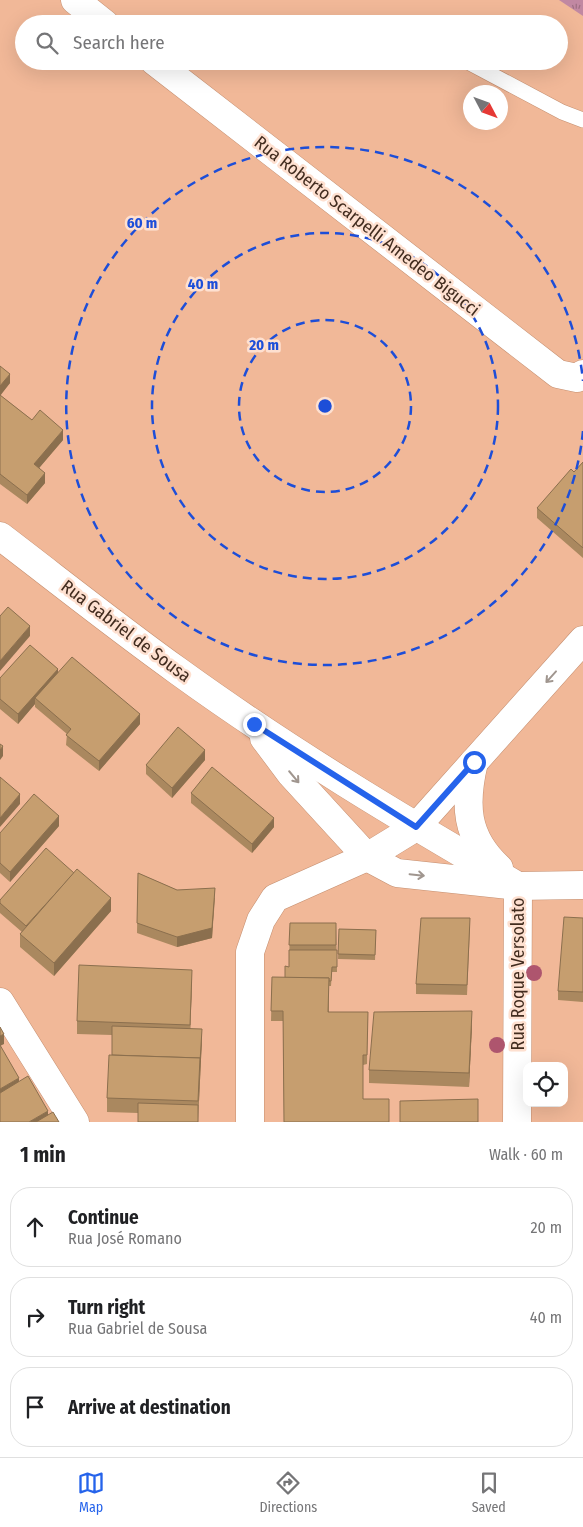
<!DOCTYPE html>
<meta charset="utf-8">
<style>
body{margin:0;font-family:"Fira Sans Condensed",sans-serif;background:#f6f6f6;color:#202124}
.controls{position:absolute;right:15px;bottom:15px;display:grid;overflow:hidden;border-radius:10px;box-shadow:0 5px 20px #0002}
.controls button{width:45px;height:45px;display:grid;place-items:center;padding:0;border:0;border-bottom:1px solid #e0e0e0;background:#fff;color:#202124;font:25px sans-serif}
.compass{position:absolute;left:463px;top:85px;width:45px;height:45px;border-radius:50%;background:#fff;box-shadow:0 5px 20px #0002;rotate:131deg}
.stop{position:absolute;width:15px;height:15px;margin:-11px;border:4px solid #2563eb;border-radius:50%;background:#fff}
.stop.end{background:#2563eb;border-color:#fff;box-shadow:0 1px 5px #0008}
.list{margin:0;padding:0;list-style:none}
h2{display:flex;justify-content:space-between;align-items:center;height:65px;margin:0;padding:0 20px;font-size:21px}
h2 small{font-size:16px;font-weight:400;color:#757577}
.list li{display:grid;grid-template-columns:32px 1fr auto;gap:15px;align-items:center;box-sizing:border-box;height:80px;margin:0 10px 10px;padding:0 10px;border:1px solid #e0e0e0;border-radius:20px}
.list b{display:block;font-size:19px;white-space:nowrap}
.list p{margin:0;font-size:16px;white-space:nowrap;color:#757577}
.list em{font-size:16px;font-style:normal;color:#757577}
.icon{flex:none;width:28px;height:28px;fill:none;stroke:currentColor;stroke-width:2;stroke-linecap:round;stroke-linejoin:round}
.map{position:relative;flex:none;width:583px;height:1122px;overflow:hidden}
.search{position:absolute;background:#fff;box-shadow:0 5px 20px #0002;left:15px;right:15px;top:15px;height:55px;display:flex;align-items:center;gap:12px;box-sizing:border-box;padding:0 18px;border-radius:28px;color:#757577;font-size:19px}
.sheet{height:335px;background:#fff}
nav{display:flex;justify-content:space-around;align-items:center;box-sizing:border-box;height:70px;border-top:1px solid #e0e0e0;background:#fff;font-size:14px;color:#757577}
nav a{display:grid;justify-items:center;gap:2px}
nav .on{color:#2563eb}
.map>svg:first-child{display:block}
.park{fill:url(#park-tufts)}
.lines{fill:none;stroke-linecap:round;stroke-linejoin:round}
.service-casing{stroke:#c48e6f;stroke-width:16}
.minor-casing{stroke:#c48e6f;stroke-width:29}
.service{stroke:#fff;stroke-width:15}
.minor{stroke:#fff;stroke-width:28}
.tree{fill:#ae556e}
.wall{fill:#aa885f}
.shaded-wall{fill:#8b6f4e}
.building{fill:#c69e6f;stroke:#8b6f4e}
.oneway{stroke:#a0968f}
.route{stroke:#2563eb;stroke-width:6}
.ring{fill:none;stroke:#1d4ed8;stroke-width:2.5;stroke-dasharray:9 6}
.labels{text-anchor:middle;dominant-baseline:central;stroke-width:5;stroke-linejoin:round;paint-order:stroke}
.street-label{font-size:18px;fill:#422c1f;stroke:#fee0d0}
.centre{fill:#1d4ed8;stroke:#fee0d0;stroke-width:2.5}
.ring-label{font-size:15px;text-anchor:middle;font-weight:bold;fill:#1d4ed8;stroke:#fee0d0;stroke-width:5;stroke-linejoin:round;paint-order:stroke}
</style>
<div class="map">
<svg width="583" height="1122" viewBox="0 0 583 1122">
<defs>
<pattern id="park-tufts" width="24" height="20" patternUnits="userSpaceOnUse" patternTransform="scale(1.25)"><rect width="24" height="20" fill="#c188a2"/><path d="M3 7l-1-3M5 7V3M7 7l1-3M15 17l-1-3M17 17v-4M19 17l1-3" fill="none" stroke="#9e6f83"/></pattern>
</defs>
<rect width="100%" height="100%" fill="#f1b898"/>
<polygon class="park" points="559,0 583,0 583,16"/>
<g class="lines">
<defs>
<polyline id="service" points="466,61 562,112 583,120"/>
<g id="minor">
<polyline points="75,0 105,24"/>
<polyline points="154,61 558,374 577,378 583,374"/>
<path d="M0 536C59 581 118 628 178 671 287 750 402 819 518 886"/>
<polyline points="264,738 291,774 367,857 397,873 518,886 583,885"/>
<path d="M474 762C464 804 465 837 499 868"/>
<polyline points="0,1002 75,1122"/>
<polyline points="250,1122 250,952 261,920 275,898 367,857 416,827 583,640"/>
<polyline points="517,1122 518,886"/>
</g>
</defs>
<use href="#service" class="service-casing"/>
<use href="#minor" class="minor-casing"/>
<use href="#service" class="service"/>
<use href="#minor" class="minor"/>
</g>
<g class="tree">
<circle cx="534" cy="973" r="8"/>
<circle cx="497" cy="1045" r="8"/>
</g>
<g class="wall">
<polygon points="0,366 10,383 0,395 32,420 63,440 39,468 45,483 27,504 0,484"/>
<polygon points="583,462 583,558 537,518 537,508 574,472"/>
<polygon points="58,672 140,724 99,771 66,745 67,734 35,707 35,704 18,724 0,709 0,678"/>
<polygon points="205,760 172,798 146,774 146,765"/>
<polygon points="191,793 274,827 252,853 191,803"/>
<polygon points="59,826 10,882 0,873 0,833"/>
<polygon points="138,873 177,890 215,898 212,938 177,947 137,933"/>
<polygon points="0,900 111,911 54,976 20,947 20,934 22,932 0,913"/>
<polygon points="583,918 583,1002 558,1000 558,991"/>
<polygon points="290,923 336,923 337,972 332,972 331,986 329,986 329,1012 368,1012 367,1064 363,1065 284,1122 283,1021 271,1021 272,977 285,978 289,967"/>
<polygon points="470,927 467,995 416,994 416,984"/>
<polygon points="339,929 376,930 375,960 338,959"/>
<polygon points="192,983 190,1028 202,1038 198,1122 138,1113 107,1112 107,1098 112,1055 112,1035 77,1034 77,1021"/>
<polygon points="472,1025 469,1087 369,1083 369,1070"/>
</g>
<g class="shaded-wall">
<polygon points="10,374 10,383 0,396 0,386"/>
<polygon points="63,430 63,440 34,474 34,464"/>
<polygon points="45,473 45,483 27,504 27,495"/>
<polygon points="30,626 30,636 0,671 0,661"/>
<polygon points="58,669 58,679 35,698 35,704 18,724 18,714"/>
<polygon points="140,714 140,724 99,771 99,761"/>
<polygon points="3,746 3,756 0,760 0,750"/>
<polygon points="205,750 205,760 172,798 172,788"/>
<polygon points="20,794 20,804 0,827 0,818"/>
<polygon points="59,816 59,826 10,882 10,872"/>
<polygon points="274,818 274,827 252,853 252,844"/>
<polygon points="215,888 212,938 177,947 177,937"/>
<polygon points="111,898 111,911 54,976 54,963"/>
<polygon points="192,970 192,983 190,1038 190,1025"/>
<polygon points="472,1011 472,1025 469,1087 469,1073"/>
<polygon points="202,1029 202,1038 198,1122 200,1058"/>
<polygon points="4,1034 4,1044 0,1046 0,1036"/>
<polygon points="19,1078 19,1087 0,1098 0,1089"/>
<polygon points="48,1111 48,1120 45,1122 29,1122"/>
</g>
<g class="building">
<polygon points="0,366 10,374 0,386"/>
<polygon points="0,395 32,420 40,410 63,430 34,464 45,473 27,495 0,474"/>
<polygon points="583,462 583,548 537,508 571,469 574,472"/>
<polygon points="8,607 30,626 0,661 0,616"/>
<polygon points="30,645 58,669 18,714 0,699 0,678"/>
<polygon points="72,657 140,714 99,761 66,735 71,729 35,698"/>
<polygon points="178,727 205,750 172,788 146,765"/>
<polygon points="0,744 3,746 0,750"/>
<polygon points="212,767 274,818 252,844 191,793"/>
<polygon points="0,777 20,794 0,818"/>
<polygon points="34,794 59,816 10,872 0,863 0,833"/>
<polygon points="46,848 74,873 26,926 0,903 0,900"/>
<polygon points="77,869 111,898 54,963 20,934"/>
<polygon points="138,873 177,890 215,888 212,928 177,937 137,923"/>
<polygon points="564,917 583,918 583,992 558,991"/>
<polygon points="421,918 470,918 467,985 416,984"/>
<polygon points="290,923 336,923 336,945 289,945"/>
<polygon points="339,929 376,930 375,955 338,954"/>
<polygon points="289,950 337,950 337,967 332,967 331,981 329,981 329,978 285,978 285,966 289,967"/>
<polygon points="79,965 192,970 190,1025 77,1021"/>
<polygon points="272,977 329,978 328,1012 368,1012 367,1055 363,1055 363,1099 389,1099 389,1122 284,1122 283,1011 271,1011"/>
<polygon points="472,1011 469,1073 369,1070 374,1012"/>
<polygon points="112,1026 202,1029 200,1062 200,1058 112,1055"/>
<polygon points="0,1027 4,1034 0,1036"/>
<polygon points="0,1045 19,1078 0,1089"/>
<polygon points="109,1055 200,1058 198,1101 107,1098"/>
<polygon points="28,1076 48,1111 29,1122 0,1122 0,1093"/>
<polygon points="478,1099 478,1122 400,1122 400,1101"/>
<polygon points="138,1103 198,1105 198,1122 138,1122"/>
<polygon points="53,1112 59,1122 36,1122"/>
</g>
<defs><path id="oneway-shaft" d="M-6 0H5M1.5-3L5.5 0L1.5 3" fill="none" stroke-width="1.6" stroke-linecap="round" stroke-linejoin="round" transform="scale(1.25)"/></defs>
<g class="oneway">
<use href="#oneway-shaft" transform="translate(551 677) rotate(132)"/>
<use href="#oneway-shaft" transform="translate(294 777) rotate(50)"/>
<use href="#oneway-shaft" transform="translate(417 875) rotate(6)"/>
</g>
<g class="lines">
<polyline class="route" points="254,724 416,827 474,762"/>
</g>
<g class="ring">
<circle cx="325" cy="406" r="86"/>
<circle cx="325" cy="406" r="173"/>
<path d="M583 431A259 259 0 1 1 583 381"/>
</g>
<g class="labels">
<g class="street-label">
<text transform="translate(367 226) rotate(38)">Rua Roberto Scarpelli Amedeo Bigucci</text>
<text transform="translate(126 631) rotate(37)">Rua Gabriel de Sousa</text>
<text transform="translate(518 974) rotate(-90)">Rua Roque Versolato</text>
</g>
</g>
<circle cx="325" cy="406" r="8" class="centre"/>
<g class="ring-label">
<text x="142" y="228">60 m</text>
<text x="203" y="289">40 m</text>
<text x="264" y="350">20 m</text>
</g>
</svg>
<div class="controls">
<button><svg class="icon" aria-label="locate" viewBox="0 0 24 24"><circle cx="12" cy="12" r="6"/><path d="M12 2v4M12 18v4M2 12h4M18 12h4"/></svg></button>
</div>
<svg class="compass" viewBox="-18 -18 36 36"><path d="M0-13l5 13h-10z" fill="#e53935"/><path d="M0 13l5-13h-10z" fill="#757577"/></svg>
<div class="stop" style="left:474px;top:762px"></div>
<div class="stop end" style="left:254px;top:724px"></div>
<div class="search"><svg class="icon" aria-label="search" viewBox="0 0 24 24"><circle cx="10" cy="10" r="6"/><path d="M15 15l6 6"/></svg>Search here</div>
</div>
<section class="sheet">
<h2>1 min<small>Walk · 60 m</small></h2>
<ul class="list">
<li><svg class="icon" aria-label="ahead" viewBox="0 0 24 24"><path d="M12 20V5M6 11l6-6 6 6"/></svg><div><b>Continue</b><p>Rua José Romano</p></div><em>20 m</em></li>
<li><svg class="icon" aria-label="right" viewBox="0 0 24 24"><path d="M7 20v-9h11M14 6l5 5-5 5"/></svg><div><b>Turn right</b><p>Rua Gabriel de Sousa</p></div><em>40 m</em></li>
<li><svg class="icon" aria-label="arrive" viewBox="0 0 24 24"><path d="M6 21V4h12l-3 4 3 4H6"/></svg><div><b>Arrive at destination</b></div></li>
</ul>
</section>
<nav>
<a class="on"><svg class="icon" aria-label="map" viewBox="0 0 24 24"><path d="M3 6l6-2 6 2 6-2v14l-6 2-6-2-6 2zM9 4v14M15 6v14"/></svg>Map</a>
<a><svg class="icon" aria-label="directions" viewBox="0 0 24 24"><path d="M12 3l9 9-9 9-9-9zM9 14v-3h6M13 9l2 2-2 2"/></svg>Directions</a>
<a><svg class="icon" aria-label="saved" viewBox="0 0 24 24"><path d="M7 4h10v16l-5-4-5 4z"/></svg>Saved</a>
</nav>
